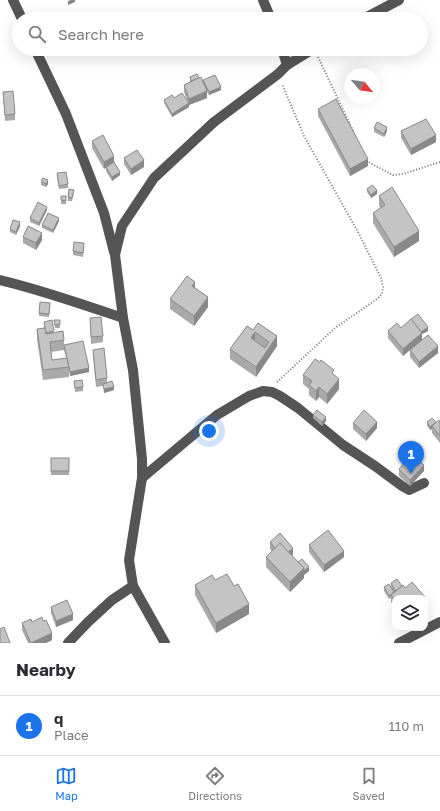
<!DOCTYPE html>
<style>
body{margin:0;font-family:"Golos Text",sans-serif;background:#f2f2f3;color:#2b2b33}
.controls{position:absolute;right:12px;bottom:12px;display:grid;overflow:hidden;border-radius:8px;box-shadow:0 4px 16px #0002}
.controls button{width:36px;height:36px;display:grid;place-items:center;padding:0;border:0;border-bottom:1px solid #e1e1e2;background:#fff;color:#2b2b33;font:20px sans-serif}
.compass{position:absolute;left:344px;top:68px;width:36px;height:36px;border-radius:50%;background:#fff;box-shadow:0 4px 16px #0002;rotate:119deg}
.you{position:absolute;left:209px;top:431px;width:14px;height:14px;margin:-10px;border:3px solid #fff;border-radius:50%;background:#1a73e8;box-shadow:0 0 0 6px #1a73e833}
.badge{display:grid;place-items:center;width:26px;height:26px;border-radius:50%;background:#1a73e8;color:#fff;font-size:13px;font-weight:700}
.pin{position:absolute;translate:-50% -33px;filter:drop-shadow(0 1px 2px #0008)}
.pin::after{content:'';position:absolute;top:21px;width:14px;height:12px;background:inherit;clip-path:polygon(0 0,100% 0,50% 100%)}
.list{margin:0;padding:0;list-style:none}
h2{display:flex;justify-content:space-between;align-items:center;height:52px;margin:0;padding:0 16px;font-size:17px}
h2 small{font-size:13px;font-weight:400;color:#7c7c81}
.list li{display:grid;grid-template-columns:26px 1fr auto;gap:12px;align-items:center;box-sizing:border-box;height:60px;padding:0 16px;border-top:1px solid #e1e1e2}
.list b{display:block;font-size:15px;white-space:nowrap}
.list p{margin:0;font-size:13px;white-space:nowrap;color:#7c7c81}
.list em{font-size:13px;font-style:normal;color:#7c7c81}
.icon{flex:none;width:22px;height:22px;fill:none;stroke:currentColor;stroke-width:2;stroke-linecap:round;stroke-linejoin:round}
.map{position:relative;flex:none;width:440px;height:643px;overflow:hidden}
.search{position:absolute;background:#fff;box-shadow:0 4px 16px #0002;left:12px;right:12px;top:12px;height:44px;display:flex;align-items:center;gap:10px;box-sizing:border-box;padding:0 14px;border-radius:22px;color:#7c7c81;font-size:15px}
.sheet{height:112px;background:#fff}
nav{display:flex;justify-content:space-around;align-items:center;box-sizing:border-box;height:56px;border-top:1px solid #e1e1e2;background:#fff;font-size:11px;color:#7c7c81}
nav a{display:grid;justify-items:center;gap:2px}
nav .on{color:#1a73e8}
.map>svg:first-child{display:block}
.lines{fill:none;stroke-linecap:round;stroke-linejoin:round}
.path{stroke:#777;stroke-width:2;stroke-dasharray:1 2;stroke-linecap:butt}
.minor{stroke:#555;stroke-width:10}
.wall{fill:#a9a9a9;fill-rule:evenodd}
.shaded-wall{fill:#898989}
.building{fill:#c4c4c4;stroke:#898989;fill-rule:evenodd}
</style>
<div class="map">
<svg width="440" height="643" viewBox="0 0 440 643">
<rect width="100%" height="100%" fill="#fff"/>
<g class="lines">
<g class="path">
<polyline points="318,57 355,135"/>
<polyline points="367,160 370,163 393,175 403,174 440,162"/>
<polyline points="277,382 335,328 377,299 382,294 383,287 381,278 358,232 304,136 282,84"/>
</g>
<g class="minor">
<polyline points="13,0 22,19"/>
<polyline points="263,0 271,19"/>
<polyline points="363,19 399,0"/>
<polyline points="35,49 66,114 104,213 114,252"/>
<polyline points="282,49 287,65"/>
<path d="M0 280C42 290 82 304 123 318"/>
<polyline points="142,478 217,415 249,396 263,391 272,392 280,396 298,408 343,445 375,466 402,486 409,490 424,483"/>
<polyline points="68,643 88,622 112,600 133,586"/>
<polyline points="165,643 133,586 129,560 142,478 142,459 133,370 123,318 115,255 122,226 154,178 214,122 278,74 287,65 313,49"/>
<polyline points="399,643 440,622"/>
</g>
</g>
<g class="wall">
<polygon points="190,77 199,78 203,82 203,80 221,90 209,95 207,92 207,98 189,105 189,104 189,107 172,117 164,103 164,100 174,98 188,102 184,92 184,85 190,82"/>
<polygon points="3,92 15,114 15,120 5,121"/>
<polygon points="318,109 368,166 350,176 318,116"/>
<polygon points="374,128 387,131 384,137 374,132"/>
<polygon points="401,131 436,142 411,155 401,138"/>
<polygon points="92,141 114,162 120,175 112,181 106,171 106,167 104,169 92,148"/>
<polygon points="124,158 144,167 131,175 124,164"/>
<polygon points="57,173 68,184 68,188 59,189 57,177"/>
<polygon points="41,181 48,184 46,187 41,185"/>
<polygon points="367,189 377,194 371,198 367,192"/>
<polygon points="74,193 72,201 68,201 68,197"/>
<polygon points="66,196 66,204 61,204 61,200"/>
<polygon points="379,196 419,241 394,257 373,223 373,213 380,208 379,205"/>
<polygon points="47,210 39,226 30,222 30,218"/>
<polygon points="59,221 53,233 42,228 42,225"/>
<polygon points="20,226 16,235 10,232 10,229"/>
<polygon points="23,237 42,240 36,250 23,243"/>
<polygon points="84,247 83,257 73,255 73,251"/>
<polygon points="195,288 208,307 194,326 170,309 170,299"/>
<polygon points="50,306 49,317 39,316 39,313"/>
<polygon points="90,318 103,336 103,342 91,344"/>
<polygon points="411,319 428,331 422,334 422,339 438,353 419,368 410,357 410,350 403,356 388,338 388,331 401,328 411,320"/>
<polygon points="54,320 60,320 60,328 55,328"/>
<path d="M44 322 54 333 64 340V345L89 372 70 376 69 370V377L43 380 37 339V329L44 328ZM64 350 66 358 52 360 51 352Z"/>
<polygon points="247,326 277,346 256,377 230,359 230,349"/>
<polygon points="93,350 107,378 107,383 114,390 104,393 103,386 96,387 93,356"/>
<polygon points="303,375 334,375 339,389 327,404 319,397 316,401 309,395 309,389 303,384"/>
<polygon points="74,381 83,387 83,391 75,392"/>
<polygon points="313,415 326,421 322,426 313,418"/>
<polygon points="427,422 436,423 440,422 440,443 432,433 432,429 430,430 427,426"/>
<polygon points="353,423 377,428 366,441 353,429"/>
<rect x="51" y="458" width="18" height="17"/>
<polygon points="399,469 424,471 410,486 399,476"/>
<polygon points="270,542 293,554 292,556 298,562 309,571 304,575 304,578 290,592 266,567 266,557 272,551 270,549"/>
<polygon points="309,545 344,557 324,572 309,552"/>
<polygon points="215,580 249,614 216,633 195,595 195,585"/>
<polygon points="391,583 405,588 425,604 395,598 395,607 391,602 391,598 389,599 384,591 384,587 394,592 391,586"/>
<polygon points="51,607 73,620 56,627 51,613"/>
<polygon points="32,622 52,640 46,643 28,643 22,630 22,623"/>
</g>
<g class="shaded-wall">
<polygon points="71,0 75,0 75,2 68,5 68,1"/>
<polygon points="221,87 221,90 209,95 209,92"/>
<polygon points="207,91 207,98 189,105 189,99"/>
<polygon points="189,103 189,107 172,117 172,114"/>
<polygon points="387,127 387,131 384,137 384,134"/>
<polygon points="436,135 436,142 411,155 411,149"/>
<polygon points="114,156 114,162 104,169 104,162"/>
<polygon points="368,159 368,166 350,176 350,169"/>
<polygon points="144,160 144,167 131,175 131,169"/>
<polygon points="120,172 120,175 112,181 112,177"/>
<polygon points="48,180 48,184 46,187 46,184"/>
<polygon points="377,190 377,194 371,198 371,195"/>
<polygon points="47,207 47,210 39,226 39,223"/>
<polygon points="59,218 59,221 53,233 53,230"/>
<polygon points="20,222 20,226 16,235 16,232"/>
<polygon points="419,231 419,241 394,257 394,247"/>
<polygon points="42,233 42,240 36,250 36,243"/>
<polygon points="195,282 195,292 192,286"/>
<polygon points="208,297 208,307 194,326 194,316"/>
<polygon points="428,327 428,331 422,334 422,340 403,356 403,349 421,332"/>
<polygon points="255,332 255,342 251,338"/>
<polygon points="277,336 277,346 256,377 256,367"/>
<polygon points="438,346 438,353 419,368 419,362"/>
<polygon points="89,368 89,372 70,376 70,372"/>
<polygon points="339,379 339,389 327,404 327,394"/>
<polygon points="114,387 114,390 104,393 104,389"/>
<polygon points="319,387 319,397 316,401 316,391"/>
<polygon points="326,417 326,421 322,426 322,422"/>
<polygon points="377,422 377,428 366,441 366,434"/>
<polygon points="436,422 432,426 432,429 430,430 430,427"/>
<polygon points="424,465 424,471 410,486 410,480"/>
<polygon points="293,548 293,554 287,560 287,553"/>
<polygon points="344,551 344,557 324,572 324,565"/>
<polygon points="309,567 309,571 304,575 304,578 290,592 290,582 304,568"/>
<polygon points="249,604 249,614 216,633 216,623"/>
<polygon points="73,614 73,620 56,627 56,621"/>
<polygon points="52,633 52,640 46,643 31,643"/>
</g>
<g class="building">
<polygon points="197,74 199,78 191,81 190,77"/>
<polygon points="215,75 221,87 209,92 203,80"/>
<polygon points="201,77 207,91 189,99 184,85"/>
<polygon points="13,91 15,114 5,115 3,92"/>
<polygon points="182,93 189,103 172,114 164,100 172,95 174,98"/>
<polygon points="336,99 368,159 350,169 318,109"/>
<polygon points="426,119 436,135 411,149 401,131"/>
<polygon points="377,122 387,127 384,134 374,128"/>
<polygon points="103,135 114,156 104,162 92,141"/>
<polygon points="137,150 144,160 131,169 124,158"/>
<polygon points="114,162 120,172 112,177 106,167"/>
<polygon points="66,172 68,184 59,186 57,173"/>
<polygon points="43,178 48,180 46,184 41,181"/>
<polygon points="372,185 377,190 371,195 367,189"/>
<polygon points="392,187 419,231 394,247 373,213 385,205 379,196"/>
<polygon points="69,189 74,190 72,198 68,197"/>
<polygon points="61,196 66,196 66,201 61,200"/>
<polygon points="38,202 47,207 39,223 30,218"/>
<polygon points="48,213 59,218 53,230 42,225"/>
<polygon points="13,220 20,222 16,232 10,229"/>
<polygon points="28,226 42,233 36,243 23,237"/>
<polygon points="74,242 84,243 83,253 73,251"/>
<polygon points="187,276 195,282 192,286 208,297 194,316 170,299"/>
<polygon points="40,302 50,303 49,314 39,313"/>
<polygon points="418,314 428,327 421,332 411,319"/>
<polygon points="101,317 103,336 91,337 90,318"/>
<polygon points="411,319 422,333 403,349 388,331 397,323 401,328"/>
<polygon points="52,320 54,331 46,333 44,322"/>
<polygon points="54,320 60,320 60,324 55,325"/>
<path d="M258 323 277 336 256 367 230 349 247 326 253 330ZM255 332 269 342 265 348 251 338Z"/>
<polygon points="45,328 46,334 63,331 64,340 50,342 52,360 67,358 69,367 43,370 37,329"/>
<polygon points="428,335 438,346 419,362 410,350"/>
<polygon points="83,341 89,368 70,372 67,358 64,345"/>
<polygon points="104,348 107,378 96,380 93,350"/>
<polygon points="315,359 320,362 321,360 334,370 332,373 339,379 327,394 319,387 316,391 309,385 312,381 303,375"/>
<polygon points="82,380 83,387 75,388 74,381"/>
<polygon points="112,381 114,387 104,389 103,384"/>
<polygon points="317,410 326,417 322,422 313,415"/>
<polygon points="364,410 377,422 366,434 353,423"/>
<polygon points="432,418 436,422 430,427 427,422"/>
<polygon points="439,420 440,422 440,436 432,426"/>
<polygon points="412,454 424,465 410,480 399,469"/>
<rect x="51" y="458" width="18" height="13"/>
<polygon points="328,530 344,551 324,565 309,545"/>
<polygon points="280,533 293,548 288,552 280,543 275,548 270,542"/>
<polygon points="280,543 304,568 290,582 266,557"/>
<polygon points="302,559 309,567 304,571 304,568 298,562"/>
<polygon points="227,574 234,586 238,584 249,604 216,623 195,585 212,575 215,580"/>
<polygon points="397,579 402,586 395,591 391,583"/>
<polygon points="412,582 425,597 424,598 395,598 395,600 391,595 403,585 405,588"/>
<polygon points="389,584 394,592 389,596 384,587"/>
<polygon points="67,600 73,614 56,621 51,607"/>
<polygon points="42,617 43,621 46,620 52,633 31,643 22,623 31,619 32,622"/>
<polygon points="4,627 10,643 0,643 0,629"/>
</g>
</svg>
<div class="controls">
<button><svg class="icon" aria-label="layers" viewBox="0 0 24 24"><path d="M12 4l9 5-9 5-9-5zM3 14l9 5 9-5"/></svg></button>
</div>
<svg class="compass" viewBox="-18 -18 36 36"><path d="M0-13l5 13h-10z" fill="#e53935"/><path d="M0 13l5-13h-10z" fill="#7c7c81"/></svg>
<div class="you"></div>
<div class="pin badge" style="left:411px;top:474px">1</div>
<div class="search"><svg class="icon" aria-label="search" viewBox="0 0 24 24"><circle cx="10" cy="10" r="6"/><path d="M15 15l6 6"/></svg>Search here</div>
</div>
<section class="sheet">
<h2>Nearby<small></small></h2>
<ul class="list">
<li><span class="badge">1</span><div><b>q</b><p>Place</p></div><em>110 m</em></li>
</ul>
</section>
<nav>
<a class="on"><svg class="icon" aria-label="map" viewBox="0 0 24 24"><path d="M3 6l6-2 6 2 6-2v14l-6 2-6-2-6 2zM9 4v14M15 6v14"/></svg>Map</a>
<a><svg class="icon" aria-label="directions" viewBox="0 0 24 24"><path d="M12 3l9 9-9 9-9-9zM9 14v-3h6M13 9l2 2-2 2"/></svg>Directions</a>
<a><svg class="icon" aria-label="saved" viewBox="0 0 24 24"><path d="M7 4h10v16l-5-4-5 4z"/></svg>Saved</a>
</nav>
